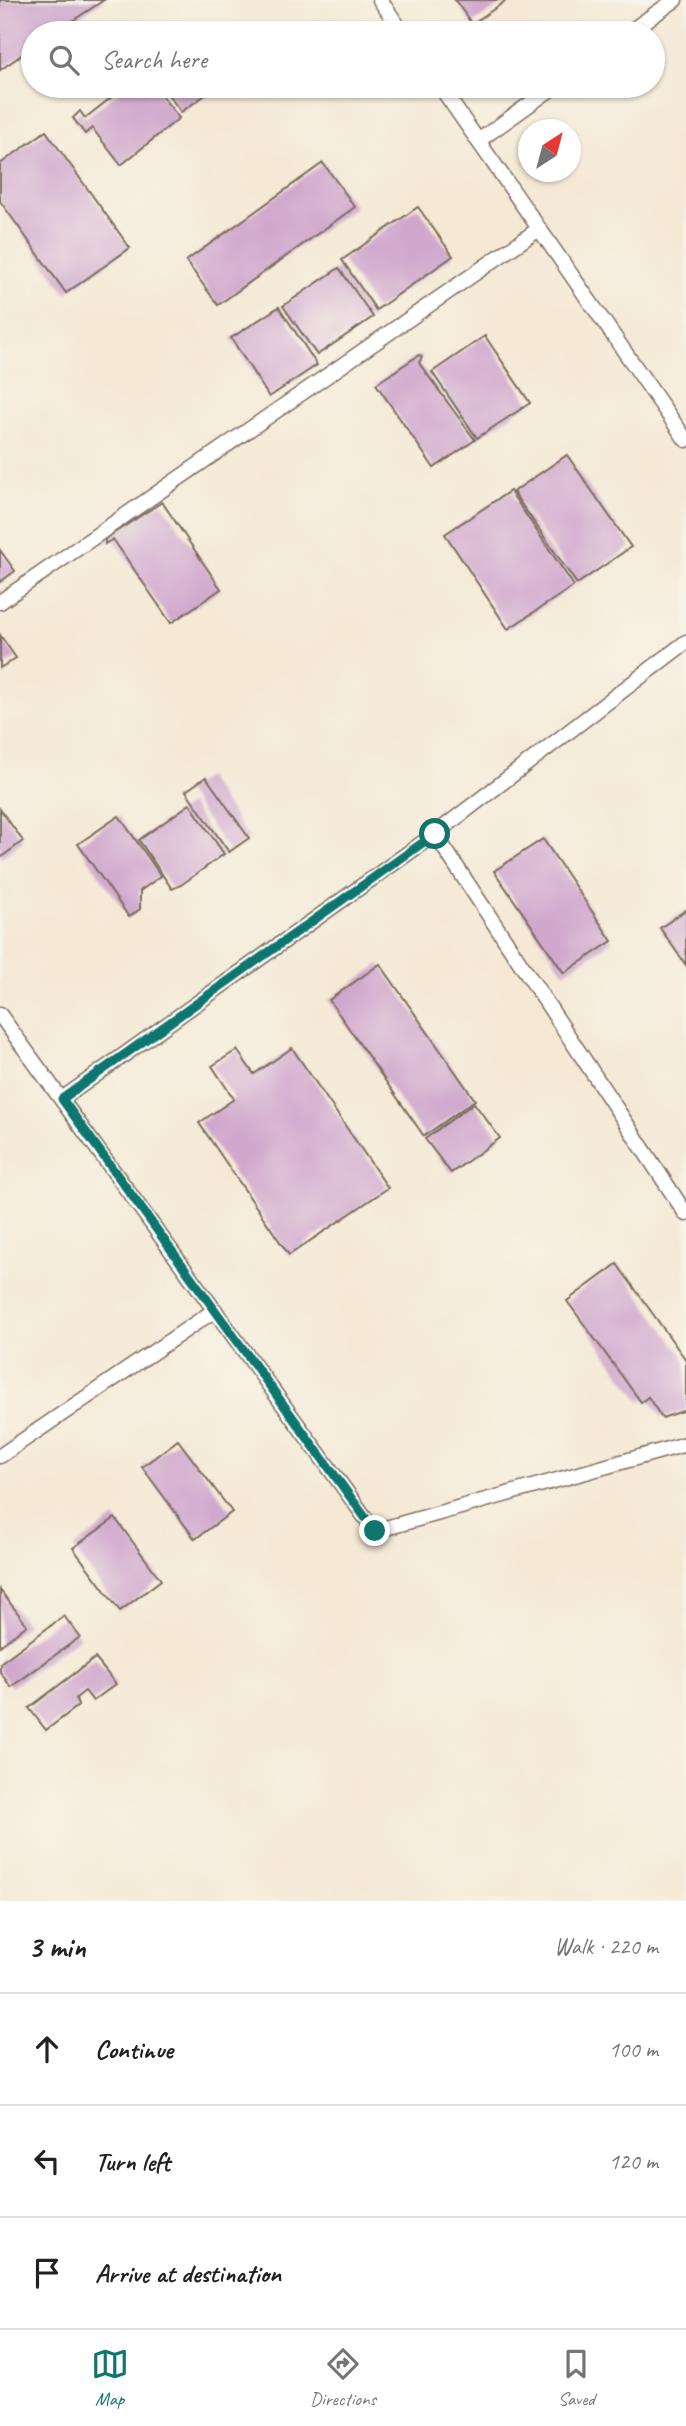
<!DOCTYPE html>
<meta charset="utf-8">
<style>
body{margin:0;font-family:Caveat,sans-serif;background:#f6f6f6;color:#202124}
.compass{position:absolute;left:518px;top:119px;width:63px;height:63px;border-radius:50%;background:#fff;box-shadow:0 2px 5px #0004;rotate:36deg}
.stop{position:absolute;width:21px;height:21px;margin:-16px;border:5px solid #0f766e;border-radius:50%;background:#fff}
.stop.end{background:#0f766e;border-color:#fff;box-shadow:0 2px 7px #0008}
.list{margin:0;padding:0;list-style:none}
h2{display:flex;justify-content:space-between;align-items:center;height:91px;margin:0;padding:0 28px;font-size:30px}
h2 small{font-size:23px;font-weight:400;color:#757577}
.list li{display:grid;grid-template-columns:46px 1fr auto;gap:21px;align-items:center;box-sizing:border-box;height:112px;padding:0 28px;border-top:2px solid #e0e0e0}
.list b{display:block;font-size:26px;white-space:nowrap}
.list em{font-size:23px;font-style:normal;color:#757577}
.icon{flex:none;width:38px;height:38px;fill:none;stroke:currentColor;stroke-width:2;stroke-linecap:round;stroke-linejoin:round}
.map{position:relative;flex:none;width:686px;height:1901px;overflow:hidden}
.search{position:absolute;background:#fff;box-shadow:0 2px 5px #0004;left:21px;right:21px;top:21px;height:77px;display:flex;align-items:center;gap:18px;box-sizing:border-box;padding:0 24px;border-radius:38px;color:#757577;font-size:26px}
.sheet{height:427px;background:#fff}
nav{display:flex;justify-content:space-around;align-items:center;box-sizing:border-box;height:98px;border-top:2px solid #e0e0e0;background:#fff;font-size:19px;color:#757577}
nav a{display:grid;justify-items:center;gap:4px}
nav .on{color:#0f766e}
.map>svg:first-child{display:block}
.building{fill:#d0a8ce}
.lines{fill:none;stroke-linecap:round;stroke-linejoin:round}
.lane-casing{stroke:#7c6d5e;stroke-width:17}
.lane{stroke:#fff;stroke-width:14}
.route{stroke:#0f766e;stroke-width:9}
</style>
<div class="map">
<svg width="686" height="1901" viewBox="0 0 686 1901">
<rect width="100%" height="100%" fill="#f7f3e8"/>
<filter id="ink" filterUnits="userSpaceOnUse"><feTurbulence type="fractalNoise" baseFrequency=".0143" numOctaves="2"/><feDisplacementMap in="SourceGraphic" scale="14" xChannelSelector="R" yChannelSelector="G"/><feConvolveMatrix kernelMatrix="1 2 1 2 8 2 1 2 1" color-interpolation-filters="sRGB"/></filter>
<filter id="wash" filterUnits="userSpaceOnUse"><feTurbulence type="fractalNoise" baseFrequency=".00686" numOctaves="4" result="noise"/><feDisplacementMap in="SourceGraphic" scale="28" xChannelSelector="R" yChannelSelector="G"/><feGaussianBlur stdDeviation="1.57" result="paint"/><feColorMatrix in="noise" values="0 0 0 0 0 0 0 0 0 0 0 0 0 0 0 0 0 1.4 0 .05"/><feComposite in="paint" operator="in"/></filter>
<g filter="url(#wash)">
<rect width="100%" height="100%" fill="#f5e9d6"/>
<g id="blocks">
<g class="building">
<polygon points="0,0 104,0 54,33 33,33 33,47 0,70"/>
<polygon points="455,0 507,0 472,24"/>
<polygon points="200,23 208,33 185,33"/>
<polygon points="126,86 154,86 179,118 121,165 92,128 85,134 73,118 80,111 85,118"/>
<polygon points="162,86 218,86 181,112"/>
<polygon points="46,131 130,248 66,293 0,201 0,164"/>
<polygon points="323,163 355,207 218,305 186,261"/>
<polygon points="418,207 453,256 376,310 342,260"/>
<polygon points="339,268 373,317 317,355 283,306"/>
<polygon points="279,307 317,365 269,397 231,338"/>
<polygon points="485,336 530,403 477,438 432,372"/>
<polygon points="419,355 422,357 419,363 475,440 434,468 376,384"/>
<polygon points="567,455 631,547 577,584 513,492"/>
<polygon points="510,491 574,586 508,629 445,534"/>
<polygon points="162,502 221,589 171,623 113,539 105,544 105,539"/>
<polygon points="0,550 15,571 0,582"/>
<polygon points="0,635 16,658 0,668"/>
<polygon points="206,777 249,838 229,852 186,791"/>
<polygon points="190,804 224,854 181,885 172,889 139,840"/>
<polygon points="0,809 23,841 0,858"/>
<polygon points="119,816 161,876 140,891 140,909 129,917 78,844"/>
<polygon points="543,839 612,941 564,973 494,871"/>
<polygon points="686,910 686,965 660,928"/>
<polygon points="380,964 475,1100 424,1136 329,1000"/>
<polygon points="292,1048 388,1188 289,1255 199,1123 234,1099 212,1066 237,1050 254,1074"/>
<polygon points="474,1103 500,1138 451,1173 425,1139"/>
<polygon points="617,1264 686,1360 686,1410 662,1418 648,1397 641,1402 567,1301"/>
<polygon points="178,1440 232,1512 195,1539 142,1467"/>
<polygon points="115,1518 161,1580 120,1611 73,1548"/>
<polygon points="0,1590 27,1625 0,1646"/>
<polygon points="64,1616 80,1637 11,1687 0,1672 0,1663"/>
<polygon points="95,1658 116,1684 93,1701 85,1691 76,1698 78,1706 46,1730 29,1708"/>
</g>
</g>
</g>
<g filter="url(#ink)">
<use href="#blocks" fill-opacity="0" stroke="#7c6d5e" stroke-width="2"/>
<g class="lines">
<defs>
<g id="lane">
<polyline points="380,0 403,33"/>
<polyline points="628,33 675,0"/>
<polyline points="440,86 686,440"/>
<polyline points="478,141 555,86"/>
<polyline points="0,602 539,229"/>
<polyline points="435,834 686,1214"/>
<polyline points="0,1015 375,1531 686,1444"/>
<polyline points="62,1099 435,834 686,642"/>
<polyline points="0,1456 215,1310"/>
</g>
</defs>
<use href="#lane" class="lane-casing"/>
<use href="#lane" class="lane"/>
</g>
</g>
<g class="lines" filter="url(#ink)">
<polyline class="route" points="375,1531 62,1099 435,834"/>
</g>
</svg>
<svg class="compass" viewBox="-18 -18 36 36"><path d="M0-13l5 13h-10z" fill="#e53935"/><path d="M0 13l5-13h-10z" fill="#757577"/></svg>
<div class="stop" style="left:435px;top:834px"></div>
<div class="stop end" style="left:375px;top:1531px"></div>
<div class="search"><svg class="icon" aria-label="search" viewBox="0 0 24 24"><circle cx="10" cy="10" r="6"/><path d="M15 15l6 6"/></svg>Search here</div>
</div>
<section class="sheet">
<h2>3 min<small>Walk · 220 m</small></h2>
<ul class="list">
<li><svg class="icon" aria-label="ahead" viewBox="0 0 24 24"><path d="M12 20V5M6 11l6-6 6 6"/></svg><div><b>Continue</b></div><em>100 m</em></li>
<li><svg class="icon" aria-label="left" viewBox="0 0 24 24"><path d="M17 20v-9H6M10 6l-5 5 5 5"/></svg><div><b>Turn left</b></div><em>120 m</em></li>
<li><svg class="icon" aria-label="arrive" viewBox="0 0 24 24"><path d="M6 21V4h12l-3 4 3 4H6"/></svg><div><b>Arrive at destination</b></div></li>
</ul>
</section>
<nav>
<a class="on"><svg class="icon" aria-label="map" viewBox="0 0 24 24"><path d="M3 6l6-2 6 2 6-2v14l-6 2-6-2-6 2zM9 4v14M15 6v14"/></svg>Map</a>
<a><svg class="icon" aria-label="directions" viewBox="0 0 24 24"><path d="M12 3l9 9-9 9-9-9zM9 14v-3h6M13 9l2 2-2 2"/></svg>Directions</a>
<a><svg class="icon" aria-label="saved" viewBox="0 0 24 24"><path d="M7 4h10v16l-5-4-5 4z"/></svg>Saved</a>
</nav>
